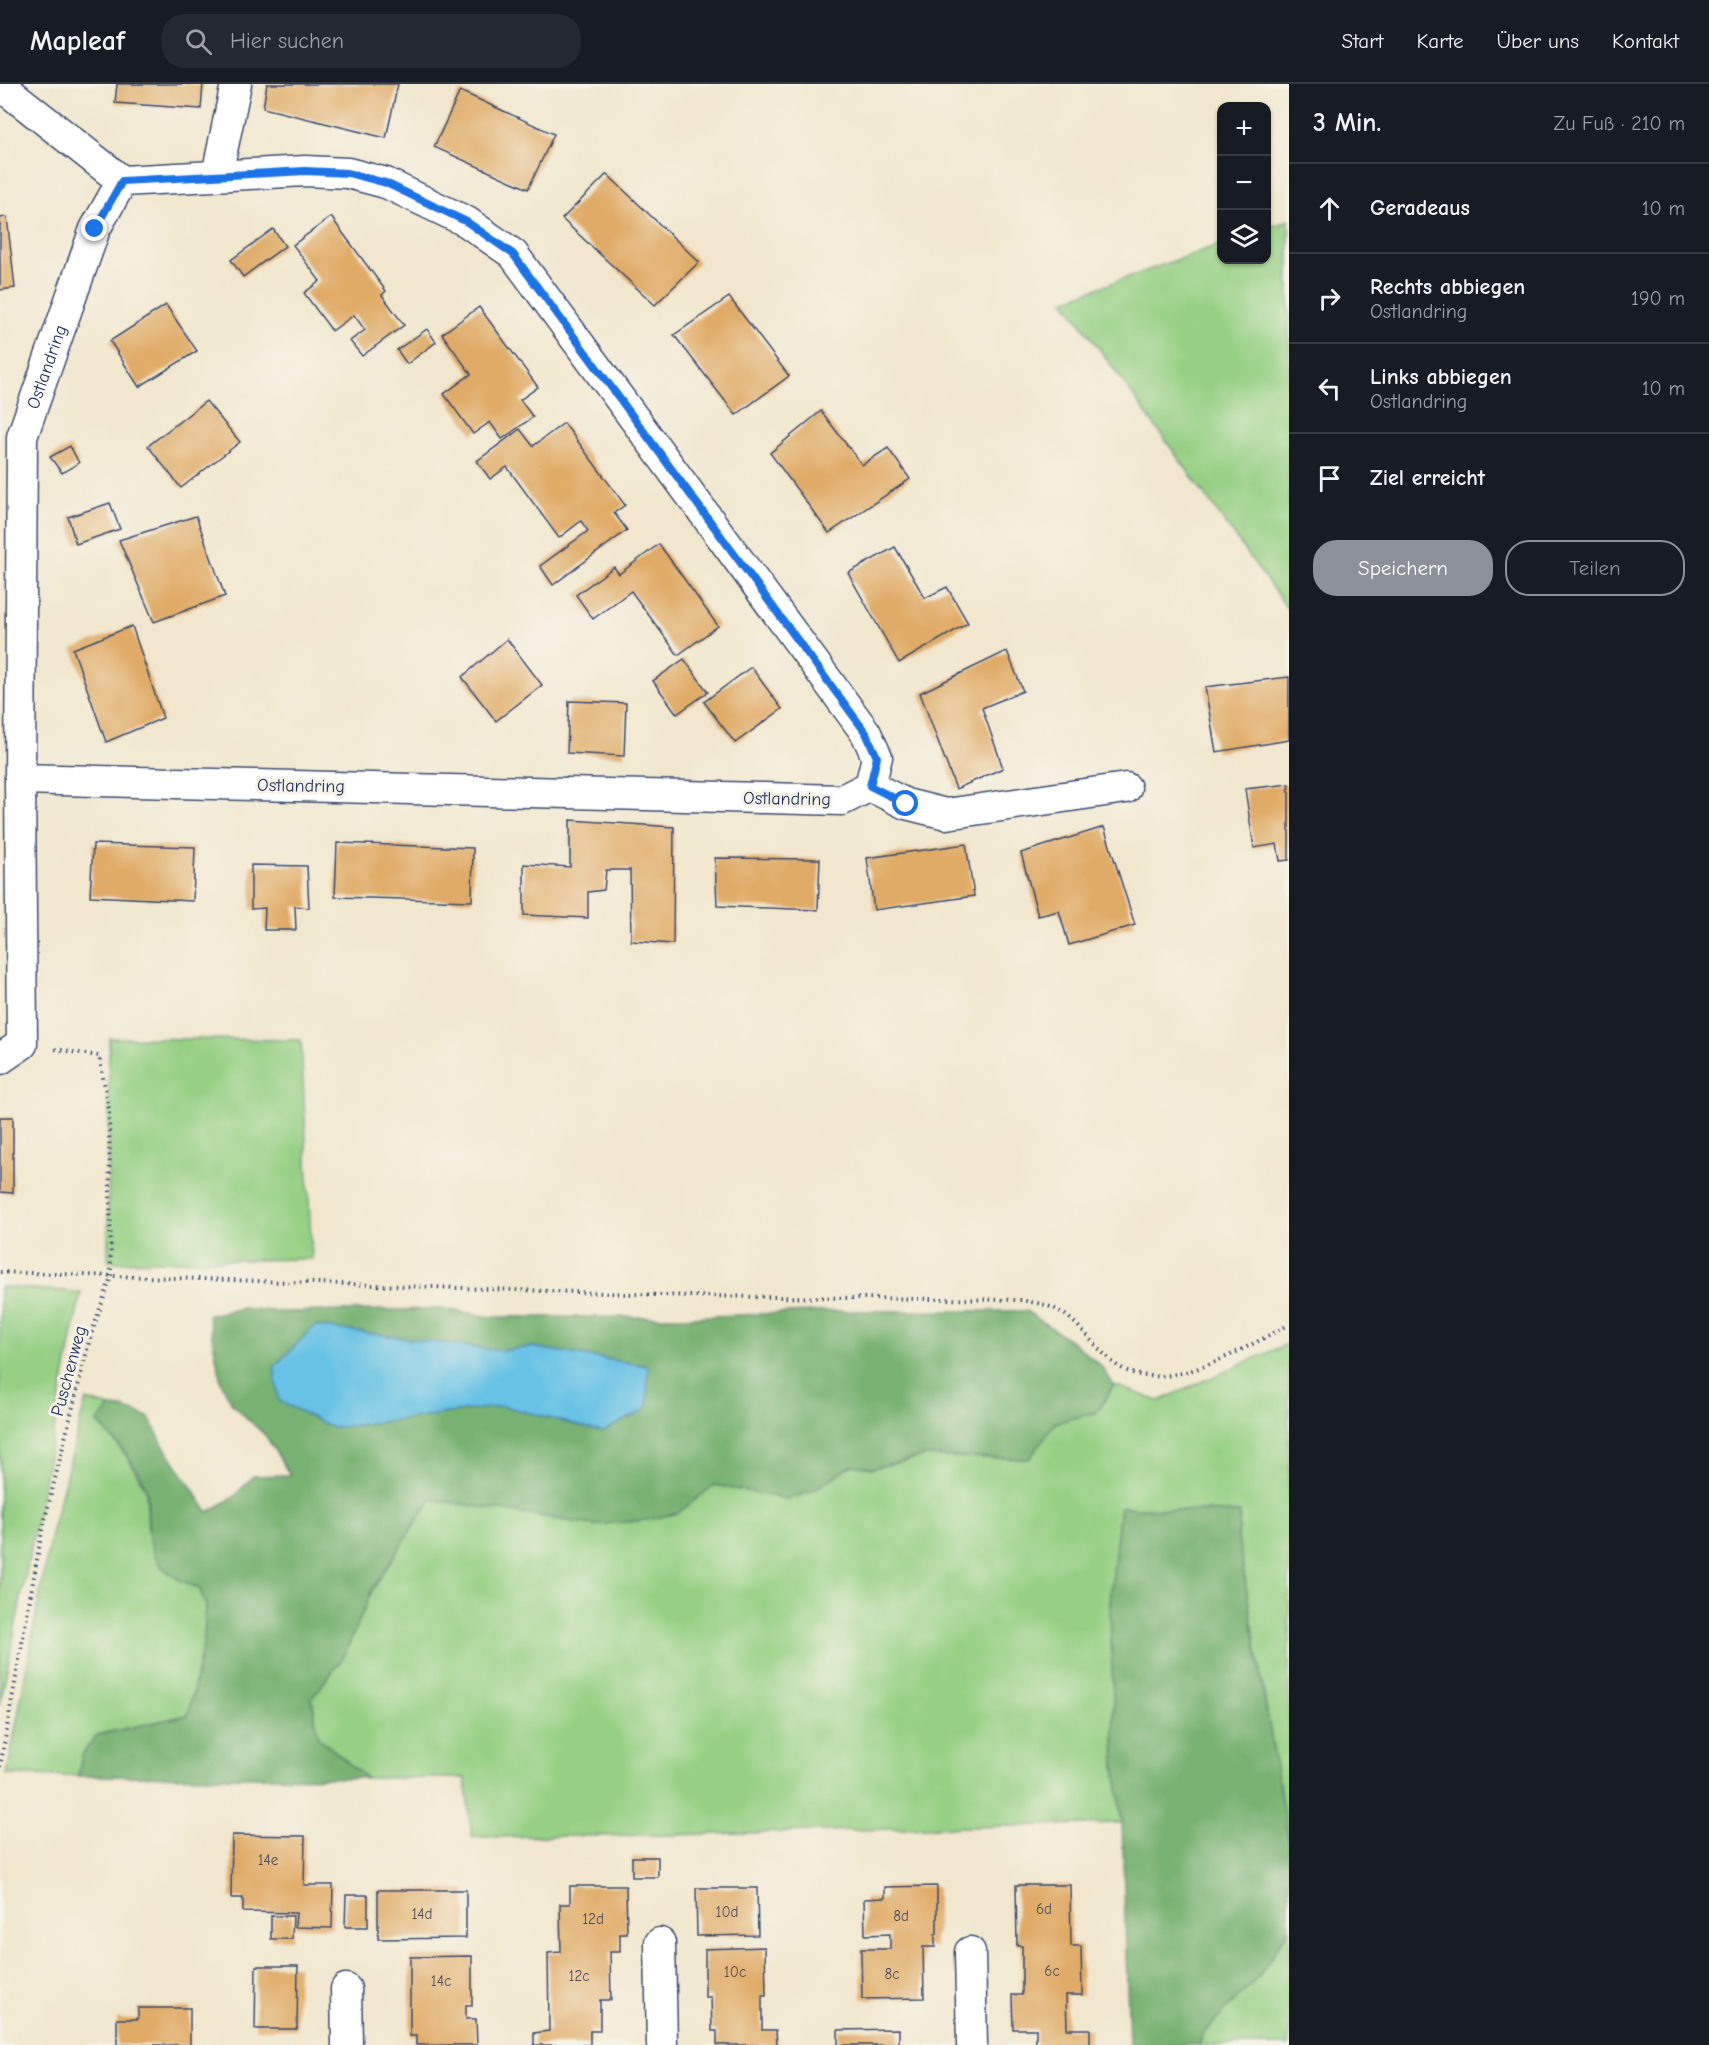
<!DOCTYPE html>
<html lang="de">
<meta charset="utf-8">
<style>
body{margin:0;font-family:"Comic Neue",sans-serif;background:#242831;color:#f1f3f6}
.controls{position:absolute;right:18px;top:18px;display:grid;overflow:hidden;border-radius:12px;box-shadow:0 2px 4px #0004}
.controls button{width:54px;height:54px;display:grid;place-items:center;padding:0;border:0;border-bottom:2px solid #363941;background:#171b24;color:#f1f3f6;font:30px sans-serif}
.stop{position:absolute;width:18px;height:18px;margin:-14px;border:4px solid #1a73e8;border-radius:50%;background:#fff}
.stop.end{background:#1a73e8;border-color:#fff;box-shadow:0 2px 6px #0008}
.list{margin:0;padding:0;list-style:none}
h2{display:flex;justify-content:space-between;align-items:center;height:78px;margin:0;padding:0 24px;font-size:26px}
h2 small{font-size:20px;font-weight:400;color:#9ea1a6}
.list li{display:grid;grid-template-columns:39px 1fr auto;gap:18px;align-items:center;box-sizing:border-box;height:90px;padding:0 24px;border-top:2px solid #363941}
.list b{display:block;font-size:22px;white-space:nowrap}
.list p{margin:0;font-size:20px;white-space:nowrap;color:#9ea1a6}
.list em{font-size:20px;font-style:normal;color:#9ea1a6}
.actions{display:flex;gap:12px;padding:18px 24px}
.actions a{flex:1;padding:14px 0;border:2px solid #8c9099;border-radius:24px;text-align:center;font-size:21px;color:#8c9099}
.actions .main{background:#8c9099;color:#fff}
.icon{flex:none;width:33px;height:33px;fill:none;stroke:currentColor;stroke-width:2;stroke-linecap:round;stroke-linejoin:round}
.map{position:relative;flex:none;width:1289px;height:1961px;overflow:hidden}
header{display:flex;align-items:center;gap:36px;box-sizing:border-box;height:84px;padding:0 30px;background:#171b24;border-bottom:2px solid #363941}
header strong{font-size:28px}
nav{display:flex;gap:33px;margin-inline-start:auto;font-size:21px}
.search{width:420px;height:54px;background:#242831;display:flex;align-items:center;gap:15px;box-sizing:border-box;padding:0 21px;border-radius:24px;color:#9ea1a6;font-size:22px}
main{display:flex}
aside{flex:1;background:#171b24}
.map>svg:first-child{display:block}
.green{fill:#96d084;stroke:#588071;stroke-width:1.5}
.forest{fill:#78b272;stroke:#4a7068;stroke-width:1.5;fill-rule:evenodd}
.water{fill:#67c2e5;stroke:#4178a2;stroke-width:1.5}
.building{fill:#e0ab66}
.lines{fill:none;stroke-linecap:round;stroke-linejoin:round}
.minor-casing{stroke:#3b4b6f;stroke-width:33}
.path{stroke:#3b4b6f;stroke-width:4;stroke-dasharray:1.5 4.5;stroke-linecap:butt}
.minor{stroke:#fff;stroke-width:30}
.route{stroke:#1a73e8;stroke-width:8}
.labels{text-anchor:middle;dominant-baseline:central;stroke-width:6;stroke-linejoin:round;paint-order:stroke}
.number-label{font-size:15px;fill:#4c4e60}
.street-label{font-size:18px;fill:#1b2f5e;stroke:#f7f3e8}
</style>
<header>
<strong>Mapleaf</strong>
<div class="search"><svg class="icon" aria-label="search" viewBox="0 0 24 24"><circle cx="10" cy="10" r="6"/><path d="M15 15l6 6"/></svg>Hier suchen</div>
<nav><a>Start</a><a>Karte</a><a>Über uns</a><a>Kontakt</a></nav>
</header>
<main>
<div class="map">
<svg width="1289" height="1961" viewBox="0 0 1289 1961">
<rect width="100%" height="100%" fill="#f7f3e8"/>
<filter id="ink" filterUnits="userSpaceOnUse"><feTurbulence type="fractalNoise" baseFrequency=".0167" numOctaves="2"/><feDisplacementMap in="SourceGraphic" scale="12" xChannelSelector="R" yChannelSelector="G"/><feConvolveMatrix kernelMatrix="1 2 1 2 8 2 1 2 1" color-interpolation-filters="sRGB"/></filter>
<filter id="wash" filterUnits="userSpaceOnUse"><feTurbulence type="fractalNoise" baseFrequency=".008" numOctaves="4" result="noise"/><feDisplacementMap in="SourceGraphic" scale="24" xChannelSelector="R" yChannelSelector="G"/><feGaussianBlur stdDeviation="1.35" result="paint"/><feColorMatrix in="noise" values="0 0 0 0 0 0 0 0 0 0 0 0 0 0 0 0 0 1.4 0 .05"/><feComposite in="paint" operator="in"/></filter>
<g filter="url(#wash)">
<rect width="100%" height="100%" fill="#f1e7ce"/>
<g class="green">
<polygon points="1289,136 1289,527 1064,216 1221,160 1222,176 1266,176 1267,144"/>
<polygon points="109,954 301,956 312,1175 108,1178"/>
<polygon points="0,1203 81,1208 0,1621"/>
<polygon points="1289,1259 1289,1762 1238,1454 1240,1429 1120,1423 1110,1518 1115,1680 1122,1739 670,1751 472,1753 465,1694 366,1694 318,1653 312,1614 344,1572 372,1506 431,1415 594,1441 678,1429 714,1401 788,1415 812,1407 852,1381 873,1384 925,1372 1029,1375 1055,1339 1097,1328 1114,1301 1159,1317"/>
<polygon points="86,1316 110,1323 98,1338 126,1371 146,1405 148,1449 177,1495 199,1503 206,1521 204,1556 188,1631 97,1651 83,1669 78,1692 7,1691 51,1450"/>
<polygon points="1289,1844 1289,1961 1199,1961 1202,1950 1259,1892"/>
</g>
<g class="forest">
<path d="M243 1224 281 1228 443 1225 492 1233H690L836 1227H1026L1073 1258 1101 1282 1114 1301 1097 1328 1055 1339 1029 1375 925 1372 873 1384 852 1381 812 1407 788 1415 714 1401 678 1429 647 1436 594 1441 431 1415 372 1506 344 1572 312 1614 318 1653 366 1694 78 1692 83 1669 97 1651 188 1631 204 1556 206 1521 199 1504C159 1489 149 1476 148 1433 147 1424 149 1413 146 1405 140 1383 113 1355 98 1338L110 1323 123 1324 149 1333 163 1361 208 1428 234 1413 253 1392 290 1391 266 1352 232 1320 221 1298 208 1231ZM532 1263 648 1282 602 1348 503 1322 501 1267Z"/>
<polygon points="1120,1423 1240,1429 1238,1454 1289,1762 1289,1844 1259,1892 1203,1950 1199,1961 1129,1961 1122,1739 1115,1680 1110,1518"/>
</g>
<polygon class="water" points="315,1242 501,1267 532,1263 648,1282 647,1325 602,1348 503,1322 333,1344 279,1317 274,1283"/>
<g id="blocks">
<g class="building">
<polygon points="117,0 203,0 201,25 115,19"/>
<polygon points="267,0 398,0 386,54 263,24"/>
<polygon points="460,7 554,50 528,105 434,63"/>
<polygon points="607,90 699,178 655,221 562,135"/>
<polygon points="7,133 15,204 0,206 0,134"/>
<polygon points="331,133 386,207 382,211 404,241 362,272 350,257 365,246 354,231 332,247 304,209 320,197 293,161"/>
<polygon points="273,145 285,162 243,193 231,176"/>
<polygon points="729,213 789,292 736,331 674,251"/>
<polygon points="166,221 197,267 139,303 110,257"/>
<polygon points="479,223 538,303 520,316 533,333 502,355 490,338 473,350 444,310 471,290 442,250"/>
<polygon points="427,245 436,258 407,280 397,266"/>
<polygon points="206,317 240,358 181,404 148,362"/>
<polygon points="821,327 862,381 888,364 910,395 829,449 770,369"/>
<polygon points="564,339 625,421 614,429 627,446 553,501 540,482 588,447 581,437 559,454 507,383 490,395 477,377 520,345 533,362"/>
<polygon points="70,362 79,379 62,389 50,373"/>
<polygon points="110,419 120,445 76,460 68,433"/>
<polygon points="196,432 225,512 154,538 119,456"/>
<polygon points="659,460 718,542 678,571 631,507 593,535 576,511 614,483 619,490"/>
<polygon points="895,463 925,514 947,503 968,539 899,579 848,489"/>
<polygon points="132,542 163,634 106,658 73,565"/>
<polygon points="507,555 542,601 496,637 462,593"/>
<polygon points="1007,567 1023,607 982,624 1003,684 956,705 920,609"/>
<polygon points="684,575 708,608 677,630 653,597"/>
<polygon points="751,583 782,625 735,659 704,618"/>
<polygon points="1289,593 1289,656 1216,668 1205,603"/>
<polygon points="569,617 626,619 624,672 567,669"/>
<polygon points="1289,700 1289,776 1280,777 1277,760 1254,764 1245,705"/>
<polygon points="570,736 674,743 673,860 631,857 630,786 606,786 604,806 588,808 588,834 524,831 524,780 570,783"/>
<polygon points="1104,743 1135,841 1069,861 1059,827 1038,832 1021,769"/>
<polygon points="337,759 473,764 472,817 335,813"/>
<polygon points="93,760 195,763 193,817 90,812"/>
<polygon points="966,760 974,812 874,826 867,774"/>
<polygon points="715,774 820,775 818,826 717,822"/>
<polygon points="251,781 307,782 309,824 295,822 296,846 264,846 265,824 251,825"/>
<polygon points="0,1033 13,1033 13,1109 0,1108"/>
<polygon points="232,1751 305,1752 304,1801 333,1801 332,1844 295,1843 296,1829 243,1828 243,1814 231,1814"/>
<rect x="632" y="1773" width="26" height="20"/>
<polygon points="1016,1801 1070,1801 1071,1862 1081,1862 1082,1911 1066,1911 1067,1945 1090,1945 1090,1961 1036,1961 1036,1945 1013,1945 1012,1911 1022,1911 1022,1862 1017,1862"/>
<polygon points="570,1802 626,1802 627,1850 620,1850 620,1868 610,1868 611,1916 600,1916 600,1947 590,1947 590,1961 534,1961 534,1949 549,1947 548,1869 561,1868 560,1820 570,1820"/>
<polygon points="937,1802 937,1850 935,1850 935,1863 923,1863 924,1914 862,1915 861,1865 890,1865 890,1850 865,1851 864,1815 885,1814 885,1803"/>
<polygon points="696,1804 757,1804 758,1851 697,1852"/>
<polygon points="378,1806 466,1806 466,1854 378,1855"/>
<polygon points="346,1811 368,1811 368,1843 345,1843"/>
<polygon points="271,1832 293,1832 292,1855 271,1855"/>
<polygon points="765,1863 766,1912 762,1912 762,1946 776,1946 777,1961 717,1961 717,1947 712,1947 711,1913 705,1913 705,1865"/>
<polygon points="472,1872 472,1921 466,1921 466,1935 476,1935 477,1961 416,1961 416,1952 410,1952 410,1873"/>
<polygon points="256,1882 298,1882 297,1945 255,1945"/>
<polygon points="138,1924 190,1924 190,1961 117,1961 117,1935 138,1935"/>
<polygon points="899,1945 899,1961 838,1961 838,1946"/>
</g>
</g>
</g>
<g filter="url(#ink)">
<use href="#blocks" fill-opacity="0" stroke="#3b4b6f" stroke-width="1.5"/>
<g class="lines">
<defs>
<g id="minor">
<polyline points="0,1 122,97"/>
<polyline points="217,91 236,0"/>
<polyline points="870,702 906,720 946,730 1126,704"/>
<path id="s1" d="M0 975 22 960 20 695 22 353 95 145 122 97 305 87 348 89 386 99 467 138 513 170 866 649 877 673 870 702 842 716 20 695"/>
<polyline points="660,1859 662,1961"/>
<polyline points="970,1868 972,1961"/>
<polyline points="346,1905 347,1961"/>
</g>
</defs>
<use href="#minor" class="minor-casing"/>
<g class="path">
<path d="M0 1188 691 1212 1021 1216C1030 1218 1040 1219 1048 1222 1073 1230 1089 1256 1107 1273 1155 1322 1240 1265 1289 1241"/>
<polyline points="0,1683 42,1447 90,1254 111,1193 109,1025 99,972 54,965"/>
</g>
<use href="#minor" class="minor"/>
</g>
</g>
<g class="lines" filter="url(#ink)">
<polyline class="route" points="95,145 122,97 305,87 348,89 386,99 467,138 513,170 866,649 877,673 870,702 906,720"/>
</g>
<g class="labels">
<g class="number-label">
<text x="268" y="1776">14e</text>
<text x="1044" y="1825">6d</text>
<text x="727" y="1828">10d</text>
<text x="422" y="1830">14d</text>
<text x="901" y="1832">8d</text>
<text x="593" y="1835">12d</text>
<text x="1052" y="1887">6c</text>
<text x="735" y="1888">10c</text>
<text x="892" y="1890">8c</text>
<text x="579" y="1892">12c</text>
<text x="441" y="1897">14c</text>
</g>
<g class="street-label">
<text stroke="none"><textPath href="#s1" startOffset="708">Ostlandring</textPath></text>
<text transform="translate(301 702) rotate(1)">Ostlandring</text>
<text transform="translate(787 715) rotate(1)">Ostlandring</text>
<text transform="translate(69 1287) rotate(-75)">Puschenweg</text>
</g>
</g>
</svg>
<div class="controls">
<button>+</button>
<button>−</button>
<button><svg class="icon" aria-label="layers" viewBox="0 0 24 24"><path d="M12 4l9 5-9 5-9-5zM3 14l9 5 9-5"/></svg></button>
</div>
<div class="stop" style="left:906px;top:720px"></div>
<div class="stop end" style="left:95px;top:145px"></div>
</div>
<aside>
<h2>3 Min.<small>Zu Fuß · 210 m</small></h2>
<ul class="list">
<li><svg class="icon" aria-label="ahead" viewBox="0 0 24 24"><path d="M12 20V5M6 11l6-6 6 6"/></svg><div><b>Geradeaus</b></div><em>10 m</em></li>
<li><svg class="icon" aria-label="right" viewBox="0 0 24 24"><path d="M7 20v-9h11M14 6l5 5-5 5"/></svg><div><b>Rechts abbiegen</b><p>Ostlandring</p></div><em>190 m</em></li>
<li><svg class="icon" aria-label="left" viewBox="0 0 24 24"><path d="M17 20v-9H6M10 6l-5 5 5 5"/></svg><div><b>Links abbiegen</b><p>Ostlandring</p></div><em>10 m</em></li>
<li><svg class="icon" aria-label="arrive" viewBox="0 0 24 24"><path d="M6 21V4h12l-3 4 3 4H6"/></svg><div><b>Ziel erreicht</b></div></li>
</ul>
<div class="actions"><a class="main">Speichern</a><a>Teilen</a></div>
</aside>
</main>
